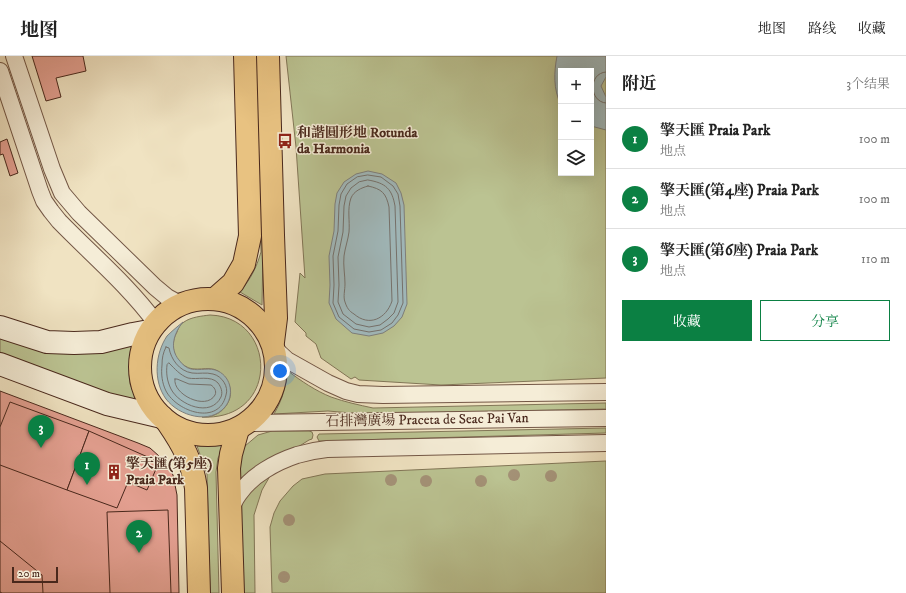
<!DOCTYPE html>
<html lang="zh">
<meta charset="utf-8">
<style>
body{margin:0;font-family:"IM FELL DW Pica","Noto Serif SC",serif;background:#f6f6f6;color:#222}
.controls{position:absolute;right:12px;top:12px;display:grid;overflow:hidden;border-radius:0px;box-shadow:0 4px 16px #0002}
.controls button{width:36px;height:36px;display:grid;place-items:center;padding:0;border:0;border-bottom:1px solid #e0e0e0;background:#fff;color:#222;font:20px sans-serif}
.scale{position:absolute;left:12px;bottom:10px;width:46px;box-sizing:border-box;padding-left:4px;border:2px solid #49281c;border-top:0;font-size:11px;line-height:14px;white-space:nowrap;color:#49281c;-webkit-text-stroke:3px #f5edd7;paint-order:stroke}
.you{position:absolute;left:280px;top:315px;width:14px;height:14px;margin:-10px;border:3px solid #fff;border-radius:50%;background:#1a73e8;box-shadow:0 0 0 6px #1a73e833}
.badge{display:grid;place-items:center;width:26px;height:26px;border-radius:50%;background:#0b8043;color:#fff;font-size:13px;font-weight:700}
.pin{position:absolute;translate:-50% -33px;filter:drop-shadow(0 1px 2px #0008)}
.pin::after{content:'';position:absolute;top:21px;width:14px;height:12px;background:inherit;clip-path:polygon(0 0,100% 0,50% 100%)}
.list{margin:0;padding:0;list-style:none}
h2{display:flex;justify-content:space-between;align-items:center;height:52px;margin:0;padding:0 16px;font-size:17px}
h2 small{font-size:13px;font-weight:400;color:#767676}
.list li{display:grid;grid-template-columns:26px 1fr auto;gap:12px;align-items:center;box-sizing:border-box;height:60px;padding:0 16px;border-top:1px solid #e0e0e0}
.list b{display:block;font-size:15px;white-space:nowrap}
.list p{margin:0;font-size:13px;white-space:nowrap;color:#767676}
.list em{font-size:13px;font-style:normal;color:#767676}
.actions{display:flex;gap:8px;padding:12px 16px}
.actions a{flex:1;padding:9px 0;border:1px solid #0b8043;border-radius:0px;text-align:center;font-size:14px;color:#0b8043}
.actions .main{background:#0b8043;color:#fff}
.icon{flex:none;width:22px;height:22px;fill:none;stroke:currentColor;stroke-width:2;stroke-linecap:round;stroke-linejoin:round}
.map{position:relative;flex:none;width:606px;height:537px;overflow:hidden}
header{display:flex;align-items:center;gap:24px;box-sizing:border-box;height:56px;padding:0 20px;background:#fff;border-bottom:1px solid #e0e0e0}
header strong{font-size:19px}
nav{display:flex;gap:22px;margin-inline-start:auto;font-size:14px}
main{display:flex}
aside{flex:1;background:#fff}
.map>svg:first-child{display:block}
.green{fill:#bbc392;stroke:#827657;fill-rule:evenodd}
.water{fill:#a1bbbf;stroke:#7e807e}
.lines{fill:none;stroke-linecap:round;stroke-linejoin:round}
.shore{stroke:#75726e;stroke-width:1}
.building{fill:#e39f90;stroke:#49281c}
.street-casing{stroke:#735746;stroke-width:18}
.secondary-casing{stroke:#49281c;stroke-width:24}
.primary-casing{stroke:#49281c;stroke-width:24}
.street{stroke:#f5edd7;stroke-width:16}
.secondary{stroke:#f5edd7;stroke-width:22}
.primary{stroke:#e8c281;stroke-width:22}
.tree{fill:#a49277}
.labels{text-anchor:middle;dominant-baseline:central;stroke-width:3;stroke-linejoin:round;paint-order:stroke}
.poi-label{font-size:14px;font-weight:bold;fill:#49281c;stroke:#f5edd7;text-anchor:start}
.street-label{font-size:14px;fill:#49281c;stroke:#f5edd7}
</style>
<header>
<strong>地图</strong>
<nav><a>地图</a><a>路线</a><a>收藏</a></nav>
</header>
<main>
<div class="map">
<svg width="606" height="537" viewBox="0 0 606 537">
<rect width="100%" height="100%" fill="#f0e3c2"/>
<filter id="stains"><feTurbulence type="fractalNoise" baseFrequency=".005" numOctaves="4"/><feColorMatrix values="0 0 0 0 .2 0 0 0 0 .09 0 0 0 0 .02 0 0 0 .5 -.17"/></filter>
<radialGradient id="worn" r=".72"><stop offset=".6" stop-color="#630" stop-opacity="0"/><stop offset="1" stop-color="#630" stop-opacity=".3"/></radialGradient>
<g class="green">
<path d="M256 0H258L263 192 262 249 240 236C251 222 256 213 261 196Z"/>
<path d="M286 0H606V322L441 329 359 324 355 321 351 323 321 302 316 288 306 280V277L295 266 300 217 305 222 296 91ZM561 15H591V117H561Z"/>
<path d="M210 259C278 261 280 365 202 361 206 361 211 361 214 359 224 356 233 343 230 332 230 330 227 327 226 325 224 322 221 317 218 315 208 309 195 317 185 310 173 303 170 288 177 276 178 272 180 268 184 266 191 261 202 260 210 259Z"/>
<polygon points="0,279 134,284 130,304 130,328 139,350 39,312 0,296"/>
<path d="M288 315C301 325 316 335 331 341 345 346 359 349 373 352L606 347V353L363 358 328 355 274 358C283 342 285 333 288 315Z"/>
<polygon points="606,372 606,377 321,385 319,385 317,381 319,378 321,378"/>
<polygon points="272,375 309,375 312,376 313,379 312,383 309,384 290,396 274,413 262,434 254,459 255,537 238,537 237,403 245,390 258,379"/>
<polygon points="225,389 218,402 216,416 219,537 210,537 207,418 197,390"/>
<polygon points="606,405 606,537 272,537 270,471 274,457 280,445 293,430 302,423 325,418"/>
</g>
<g class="water">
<path d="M557 0H606V21L601 30 606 41V74L591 70V15H561V49C553 33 554 16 557 0Z"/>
<polygon points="368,115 382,118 396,127 401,137 404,149 407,248 402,261 394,270 383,277 369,280 352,277 336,263 329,247 330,229 329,200 334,175 335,148 337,137 344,126 356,118"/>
<path d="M183 266C174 277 169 292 179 304 182 308 186 312 191 313 200 315 210 311 218 315 232 322 234 340 225 351 210 369 179 360 166 343 153 325 155 298 167 280 172 275 178 270 183 266Z"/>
</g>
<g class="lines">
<g class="shore">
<path d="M606 16C588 17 589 46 606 47"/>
<polygon points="368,119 381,121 393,130 398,138 400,150 403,247 398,259 392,267 381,274 369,276 354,273 339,261 333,247 334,229 333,200 338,175 339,149 341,138 347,128 357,121"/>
<path d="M368 124C386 127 392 133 395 150L398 246 394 257 388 263 380 269 369 271 356 268 343 258 338 246 339 229 338 201 343 176 344 150 346 140 351 132 359 126Z"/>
<path d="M368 130C382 133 386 137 389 151L392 245C386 263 369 271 354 258 349 255 347 252 345 246 343 241 345 234 345 228 345 219 343 209 344 200 345 192 348 184 349 176 350 165 347 153 351 142 354 135 361 132 368 130Z"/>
<path d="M166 291 169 292C171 303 179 315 192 317 199 318 206 316 213 318 222 320 229 331 226 339 219 370 177 356 166 335 162 327 161 318 162 309 162 302 163 297 166 291Z"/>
<path d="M169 307C175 313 180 319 188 322 197 324 211 319 218 327 221 331 223 336 221 341 211 362 179 349 171 333 167 325 166 317 167 309Z"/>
<path d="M175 323H177L189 328 211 329C214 331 217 335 215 339 206 355 172 338 175 323Z"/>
</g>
</g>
<g class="building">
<polygon points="32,0 83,0 86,15 56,22 61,41 46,45"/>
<polygon points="7,83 18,117 10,120 3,98 0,99 0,86"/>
<polygon points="0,335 138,387 150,392 159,400 167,408 173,419 177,439 179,537 0,537"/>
<polygon points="10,346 89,375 67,434 0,409 0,371"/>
<polygon points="89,375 159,406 147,434 128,426 117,452 67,434"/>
<polygon points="168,454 171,537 110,537 107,456"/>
<polygon points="0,485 42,519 43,537 2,537 0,536"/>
</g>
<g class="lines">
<defs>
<g id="street">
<polyline points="14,0 52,113 62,137 79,157 155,231 167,241 180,248"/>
<path d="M0 15 40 135 44 145 51 155 59 165C91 198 128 229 156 267"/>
<polyline points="274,292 287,304 328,327 346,335 358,338 383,339 606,336"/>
<polyline points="248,367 606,362"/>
<path d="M230 454C233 449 235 443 239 438 252 419 276 406 297 399 307 396 317 394 327 393L606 387"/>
</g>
<g id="secondary">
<polyline points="0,271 47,286 74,287 101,286 133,278 149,275"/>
<polyline points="0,308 107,348 162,361"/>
</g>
<g id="primary">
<polyline points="268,0 273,179 276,262 273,286"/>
<polyline points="216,242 233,227 244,208 250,180 245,0"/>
<circle cx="208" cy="311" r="68"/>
<path d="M168 367C183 389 192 405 196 432L199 537"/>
<polyline points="233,537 229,412 231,398 238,373"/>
</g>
</defs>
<use href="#street" class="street-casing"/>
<use href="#secondary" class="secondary-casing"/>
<use href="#primary" class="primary-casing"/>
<use href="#street" class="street"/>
<use href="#secondary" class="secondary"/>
<use href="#primary" class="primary"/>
</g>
<g class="tree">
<circle cx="514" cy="419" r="6"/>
<circle cx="551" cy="420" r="6"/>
<circle cx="391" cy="424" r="6"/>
<circle cx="426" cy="425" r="6"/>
<circle cx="481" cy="425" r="6"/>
<circle cx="289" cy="464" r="6"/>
<circle cx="284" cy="521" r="6"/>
</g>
<defs>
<symbol id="bus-bare" viewBox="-9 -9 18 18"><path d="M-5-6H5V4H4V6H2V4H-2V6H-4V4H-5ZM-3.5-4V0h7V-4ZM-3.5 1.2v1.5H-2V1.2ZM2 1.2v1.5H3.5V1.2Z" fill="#8f2418" stroke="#f5edd7" stroke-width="2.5" paint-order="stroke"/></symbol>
<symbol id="building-bare" viewBox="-9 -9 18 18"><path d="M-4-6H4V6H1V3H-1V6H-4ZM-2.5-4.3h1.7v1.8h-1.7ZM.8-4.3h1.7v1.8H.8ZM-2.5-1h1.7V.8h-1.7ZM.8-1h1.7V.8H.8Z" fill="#8f2418" stroke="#f5edd7" stroke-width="2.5" paint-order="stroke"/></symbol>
</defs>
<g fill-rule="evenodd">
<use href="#bus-bare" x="274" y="74" width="22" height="22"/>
<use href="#building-bare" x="103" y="405" width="22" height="22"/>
</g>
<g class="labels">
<g class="poi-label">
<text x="297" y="77">和諧圓形地 Rotunda<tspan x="297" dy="16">da Harmonia</tspan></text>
<text x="126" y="408">擎天匯(第5座)<tspan x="126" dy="16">Praia Park</tspan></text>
</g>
<g class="street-label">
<text transform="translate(427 364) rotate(-1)">石排灣廣場 Praceta de Seac Pai Van</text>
</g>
</g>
<rect width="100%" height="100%" filter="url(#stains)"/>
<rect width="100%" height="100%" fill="url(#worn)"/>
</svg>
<div class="controls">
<button>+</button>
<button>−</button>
<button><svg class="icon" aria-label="layers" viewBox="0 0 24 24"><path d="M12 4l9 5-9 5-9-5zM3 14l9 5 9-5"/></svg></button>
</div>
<div class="scale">20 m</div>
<div class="you"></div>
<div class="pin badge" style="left:87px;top:429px">1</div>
<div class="pin badge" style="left:139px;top:497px">2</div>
<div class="pin badge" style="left:41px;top:392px">3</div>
</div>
<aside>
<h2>附近<small>3个结果</small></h2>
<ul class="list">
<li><span class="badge">1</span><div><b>擎天匯 Praia Park</b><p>地点</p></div><em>100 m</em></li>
<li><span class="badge">2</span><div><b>擎天匯(第4座) Praia Park</b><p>地点</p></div><em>100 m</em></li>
<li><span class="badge">3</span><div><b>擎天匯(第6座) Praia Park</b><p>地点</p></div><em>110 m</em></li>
</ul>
<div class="actions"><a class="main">收藏</a><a>分享</a></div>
</aside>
</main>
